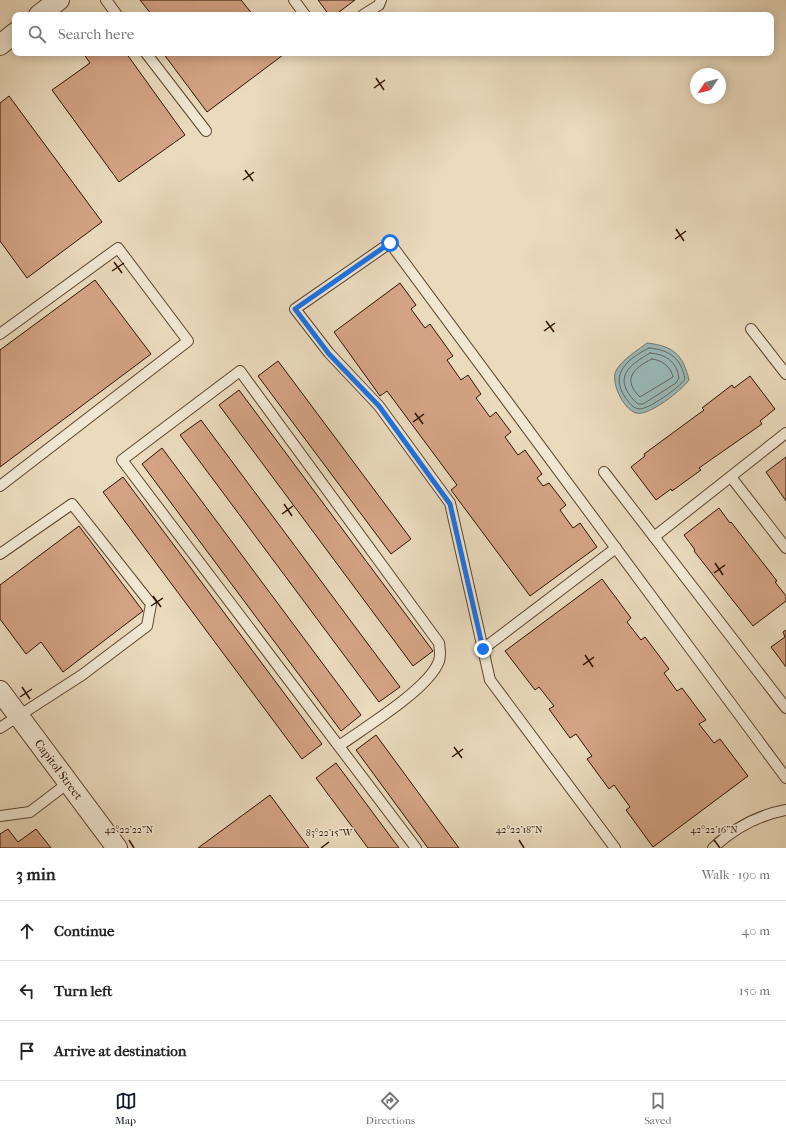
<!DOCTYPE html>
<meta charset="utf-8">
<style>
body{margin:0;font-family:"IM FELL French Canon",serif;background:#f2f2f2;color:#222}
.compass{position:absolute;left:690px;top:68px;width:36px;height:36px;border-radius:50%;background:#fff;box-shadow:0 2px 10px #0003;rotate:235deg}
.stop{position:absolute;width:12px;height:12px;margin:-9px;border:3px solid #1a73e8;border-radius:50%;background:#fff}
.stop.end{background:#1a73e8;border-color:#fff;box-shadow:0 1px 4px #0008}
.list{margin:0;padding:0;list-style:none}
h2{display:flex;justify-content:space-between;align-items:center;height:52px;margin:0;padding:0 16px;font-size:17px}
h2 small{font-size:13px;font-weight:400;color:#767676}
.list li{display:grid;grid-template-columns:26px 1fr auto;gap:12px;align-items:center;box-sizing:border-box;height:60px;padding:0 16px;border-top:1px solid #e0e0e0}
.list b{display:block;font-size:15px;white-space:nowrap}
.list em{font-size:13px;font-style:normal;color:#767676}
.icon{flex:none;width:22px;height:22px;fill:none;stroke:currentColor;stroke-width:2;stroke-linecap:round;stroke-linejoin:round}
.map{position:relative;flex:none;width:786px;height:848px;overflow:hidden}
.search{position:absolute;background:#fff;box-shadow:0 2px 10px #0003;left:12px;right:12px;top:12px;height:44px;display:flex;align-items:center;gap:10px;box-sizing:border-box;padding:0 14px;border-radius:8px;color:#767676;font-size:15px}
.sheet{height:232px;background:#fff}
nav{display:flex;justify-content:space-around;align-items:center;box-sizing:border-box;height:56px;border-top:1px solid #e0e0e0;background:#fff;font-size:11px;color:#767676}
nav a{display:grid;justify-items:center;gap:2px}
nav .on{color:#111827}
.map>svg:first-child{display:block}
.water{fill:#9ab9b9;stroke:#6f766f}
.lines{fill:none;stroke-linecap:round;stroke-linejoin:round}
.shore{stroke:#64665c;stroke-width:1}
.building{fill:#d4a385;stroke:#2f1200}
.lane-casing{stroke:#5e442f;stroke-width:12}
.street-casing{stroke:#5e442f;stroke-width:22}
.lane{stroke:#f1e8d4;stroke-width:10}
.street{stroke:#f1e8d4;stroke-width:20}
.route{stroke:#1a73e8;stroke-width:5}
.ticks{fill:none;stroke:#2f1200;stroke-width:1.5}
.labels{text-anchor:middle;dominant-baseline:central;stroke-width:3;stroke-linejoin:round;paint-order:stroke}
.street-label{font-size:12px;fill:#2f1200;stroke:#f1e8d4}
.ticks-label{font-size:10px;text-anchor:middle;fill:#2f1200;stroke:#f1e8d4;stroke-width:3;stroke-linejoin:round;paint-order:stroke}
</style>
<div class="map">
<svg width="786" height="848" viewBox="0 0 786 848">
<rect width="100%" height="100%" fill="#eadbbd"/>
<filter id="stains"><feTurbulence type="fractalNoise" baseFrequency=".005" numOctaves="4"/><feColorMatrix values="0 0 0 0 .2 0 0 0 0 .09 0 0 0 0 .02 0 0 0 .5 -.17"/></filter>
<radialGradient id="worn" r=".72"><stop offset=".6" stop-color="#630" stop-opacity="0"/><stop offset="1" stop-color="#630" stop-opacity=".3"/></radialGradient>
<path class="water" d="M647 343C674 346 683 355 689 380 682 390 648 417 636 413 623 409 609 380 617 369 624 358 637 351 647 343Z"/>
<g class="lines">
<g class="shore">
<path d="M649 348C670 350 681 358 685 379 680 387 648 410 639 409 632 408 629 402 625 397 609 373 629 358 649 348Z"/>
<path d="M650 353C666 354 677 362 679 378L676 383 643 404H638C633 400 629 395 626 389 618 371 637 361 650 353Z"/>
<path d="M652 359C662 360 671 367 673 377L640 397C622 380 633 368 652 359Z"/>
</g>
</g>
<g class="building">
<polygon points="140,0 241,0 253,15 152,15"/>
<polygon points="318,0 355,0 335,15 329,15"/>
<polygon points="83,53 126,53 185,135 119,182 52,90 90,63"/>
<polygon points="163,53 281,53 283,55 207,112"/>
<polygon points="9,96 102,222 27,278 0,241 0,103"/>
<polygon points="95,280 151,354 0,467 0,350"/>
<polygon points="400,283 416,305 411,309 425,328 430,324 453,356 447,360 461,380 468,375 481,394 476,398 490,417 496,412 511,432 505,437 518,455 525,450 542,474 537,478 543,486 549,483 566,505 560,510 573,528 580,523 597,547 530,596 451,490 457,485 387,391 380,396 334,332"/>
<polygon points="278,361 411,539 391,554 258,376"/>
<polygon points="750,376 775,409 760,421 762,424 699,468 701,470 672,491 671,489 656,500 631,467 645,456 644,454 704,410 702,408 732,385 734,388"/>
<polygon points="239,390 433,651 413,666 219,405"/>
<polygon points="201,420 400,687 379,702 180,435"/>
<polygon points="162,448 361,715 341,731 142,464"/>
<polygon points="786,457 786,501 766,472"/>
<polygon points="123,477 322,744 302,759 103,492"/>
<polygon points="719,508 730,523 731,522 777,581 775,582 786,596 786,601 753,626 694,551 695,550 684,535"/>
<polygon points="79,526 143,611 63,672 41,642 26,654 0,619 0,585"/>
<polygon points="602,579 631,618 627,622 641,640 645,637 669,669 664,673 677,691 682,688 706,720 699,724 714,743 720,739 748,776 653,847 626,810 630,807 614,785 609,789 587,759 592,756 576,734 570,738 549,709 554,706 539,687 535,690 505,651"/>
<polygon points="786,630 786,667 771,647 785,637 783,632"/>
<polygon points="376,735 459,848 428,848 356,750"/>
<polygon points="336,763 399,848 368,848 316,778"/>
<polygon points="270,795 309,848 198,848"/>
<polygon points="8,829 18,842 36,829 51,848 0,848 0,834"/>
</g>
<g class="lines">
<defs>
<g id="lane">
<polyline points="106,0 117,15"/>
<polyline points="294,0 305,15"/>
<polyline points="363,15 379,5 381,0"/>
<polyline points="146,53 206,131"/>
<polyline points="751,329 786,374"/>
<polyline points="0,334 118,248 188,341 0,486"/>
<polyline points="604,472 786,708"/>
<polyline points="731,477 786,548"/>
<polyline points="654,537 786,433"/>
<polyline points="0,554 72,504 151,604 147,626 82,675 0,728"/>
<polyline points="483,649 616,548"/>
<path d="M339 746C364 728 429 689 439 661 441 655 440 650 439 643L240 371 122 460 416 848"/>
<polyline points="0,816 30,812 68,783"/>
<polyline points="615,848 490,680 450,503 379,406 329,353 295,309 390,243 786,778"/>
<path d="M713 848C733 829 759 815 786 810"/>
</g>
<g id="street">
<polyline points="39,15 59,0"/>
<polyline points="0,45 15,33"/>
<path id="s1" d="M0 691 117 848"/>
</g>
</defs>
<use href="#lane" class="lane-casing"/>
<use href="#street" class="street-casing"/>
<use href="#lane" class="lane"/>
<use href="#street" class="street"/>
</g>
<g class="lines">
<polyline class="route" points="390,243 295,309 329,354 379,406 450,504 483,649"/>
</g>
<path class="ticks" d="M376 78 384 90M374 88 385 80M245 170 253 181M243 180 254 172M676 229 684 241M675 239 686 231M114 262 122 273M112 271 124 263M546 321 554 332M544 331 555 323M415 413 423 424M413 422 424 414M284 504 292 516M282 514 293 506M715 563 723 575M714 573 725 565M153 596 161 607M151 606 163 598M585 655 593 667M583 665 594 657M22 687 30 699M20 697 32 689M454 747 462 758M452 757 463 749M129 840 134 848M519 840 524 848M714 840 720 848M321 848 329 842"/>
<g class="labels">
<g class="street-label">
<text stroke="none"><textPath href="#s1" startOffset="98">Capitol Street</textPath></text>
</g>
</g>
<g class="ticks-label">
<text x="129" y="833">42°22'22"N</text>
<text x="519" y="833">42°22'18"N</text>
<text x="714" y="833">42°22'16"N</text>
<text x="329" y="836">83°22'15"W</text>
</g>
<rect width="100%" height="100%" filter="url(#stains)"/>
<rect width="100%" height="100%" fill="url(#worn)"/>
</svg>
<svg class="compass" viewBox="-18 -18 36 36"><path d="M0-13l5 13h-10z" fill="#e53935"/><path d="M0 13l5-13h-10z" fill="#767676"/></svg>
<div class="stop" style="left:390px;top:243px"></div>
<div class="stop end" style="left:483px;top:649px"></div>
<div class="search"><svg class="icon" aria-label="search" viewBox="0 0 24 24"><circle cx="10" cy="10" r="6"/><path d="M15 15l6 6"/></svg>Search here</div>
</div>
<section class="sheet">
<h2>3 min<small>Walk · 190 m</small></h2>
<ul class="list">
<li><svg class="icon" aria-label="ahead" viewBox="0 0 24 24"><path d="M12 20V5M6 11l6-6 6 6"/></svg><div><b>Continue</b></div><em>40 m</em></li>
<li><svg class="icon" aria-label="left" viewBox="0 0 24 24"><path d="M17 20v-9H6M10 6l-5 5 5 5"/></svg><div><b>Turn left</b></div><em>150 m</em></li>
<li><svg class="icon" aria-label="arrive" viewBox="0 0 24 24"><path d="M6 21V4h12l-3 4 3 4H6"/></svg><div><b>Arrive at destination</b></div></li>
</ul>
</section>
<nav>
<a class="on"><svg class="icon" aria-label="map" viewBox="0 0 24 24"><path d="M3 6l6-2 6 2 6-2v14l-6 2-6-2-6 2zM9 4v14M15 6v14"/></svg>Map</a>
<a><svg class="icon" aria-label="directions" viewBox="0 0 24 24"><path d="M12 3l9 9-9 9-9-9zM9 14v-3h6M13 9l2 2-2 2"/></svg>Directions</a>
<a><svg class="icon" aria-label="saved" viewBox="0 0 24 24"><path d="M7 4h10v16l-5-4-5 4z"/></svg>Saved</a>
</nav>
